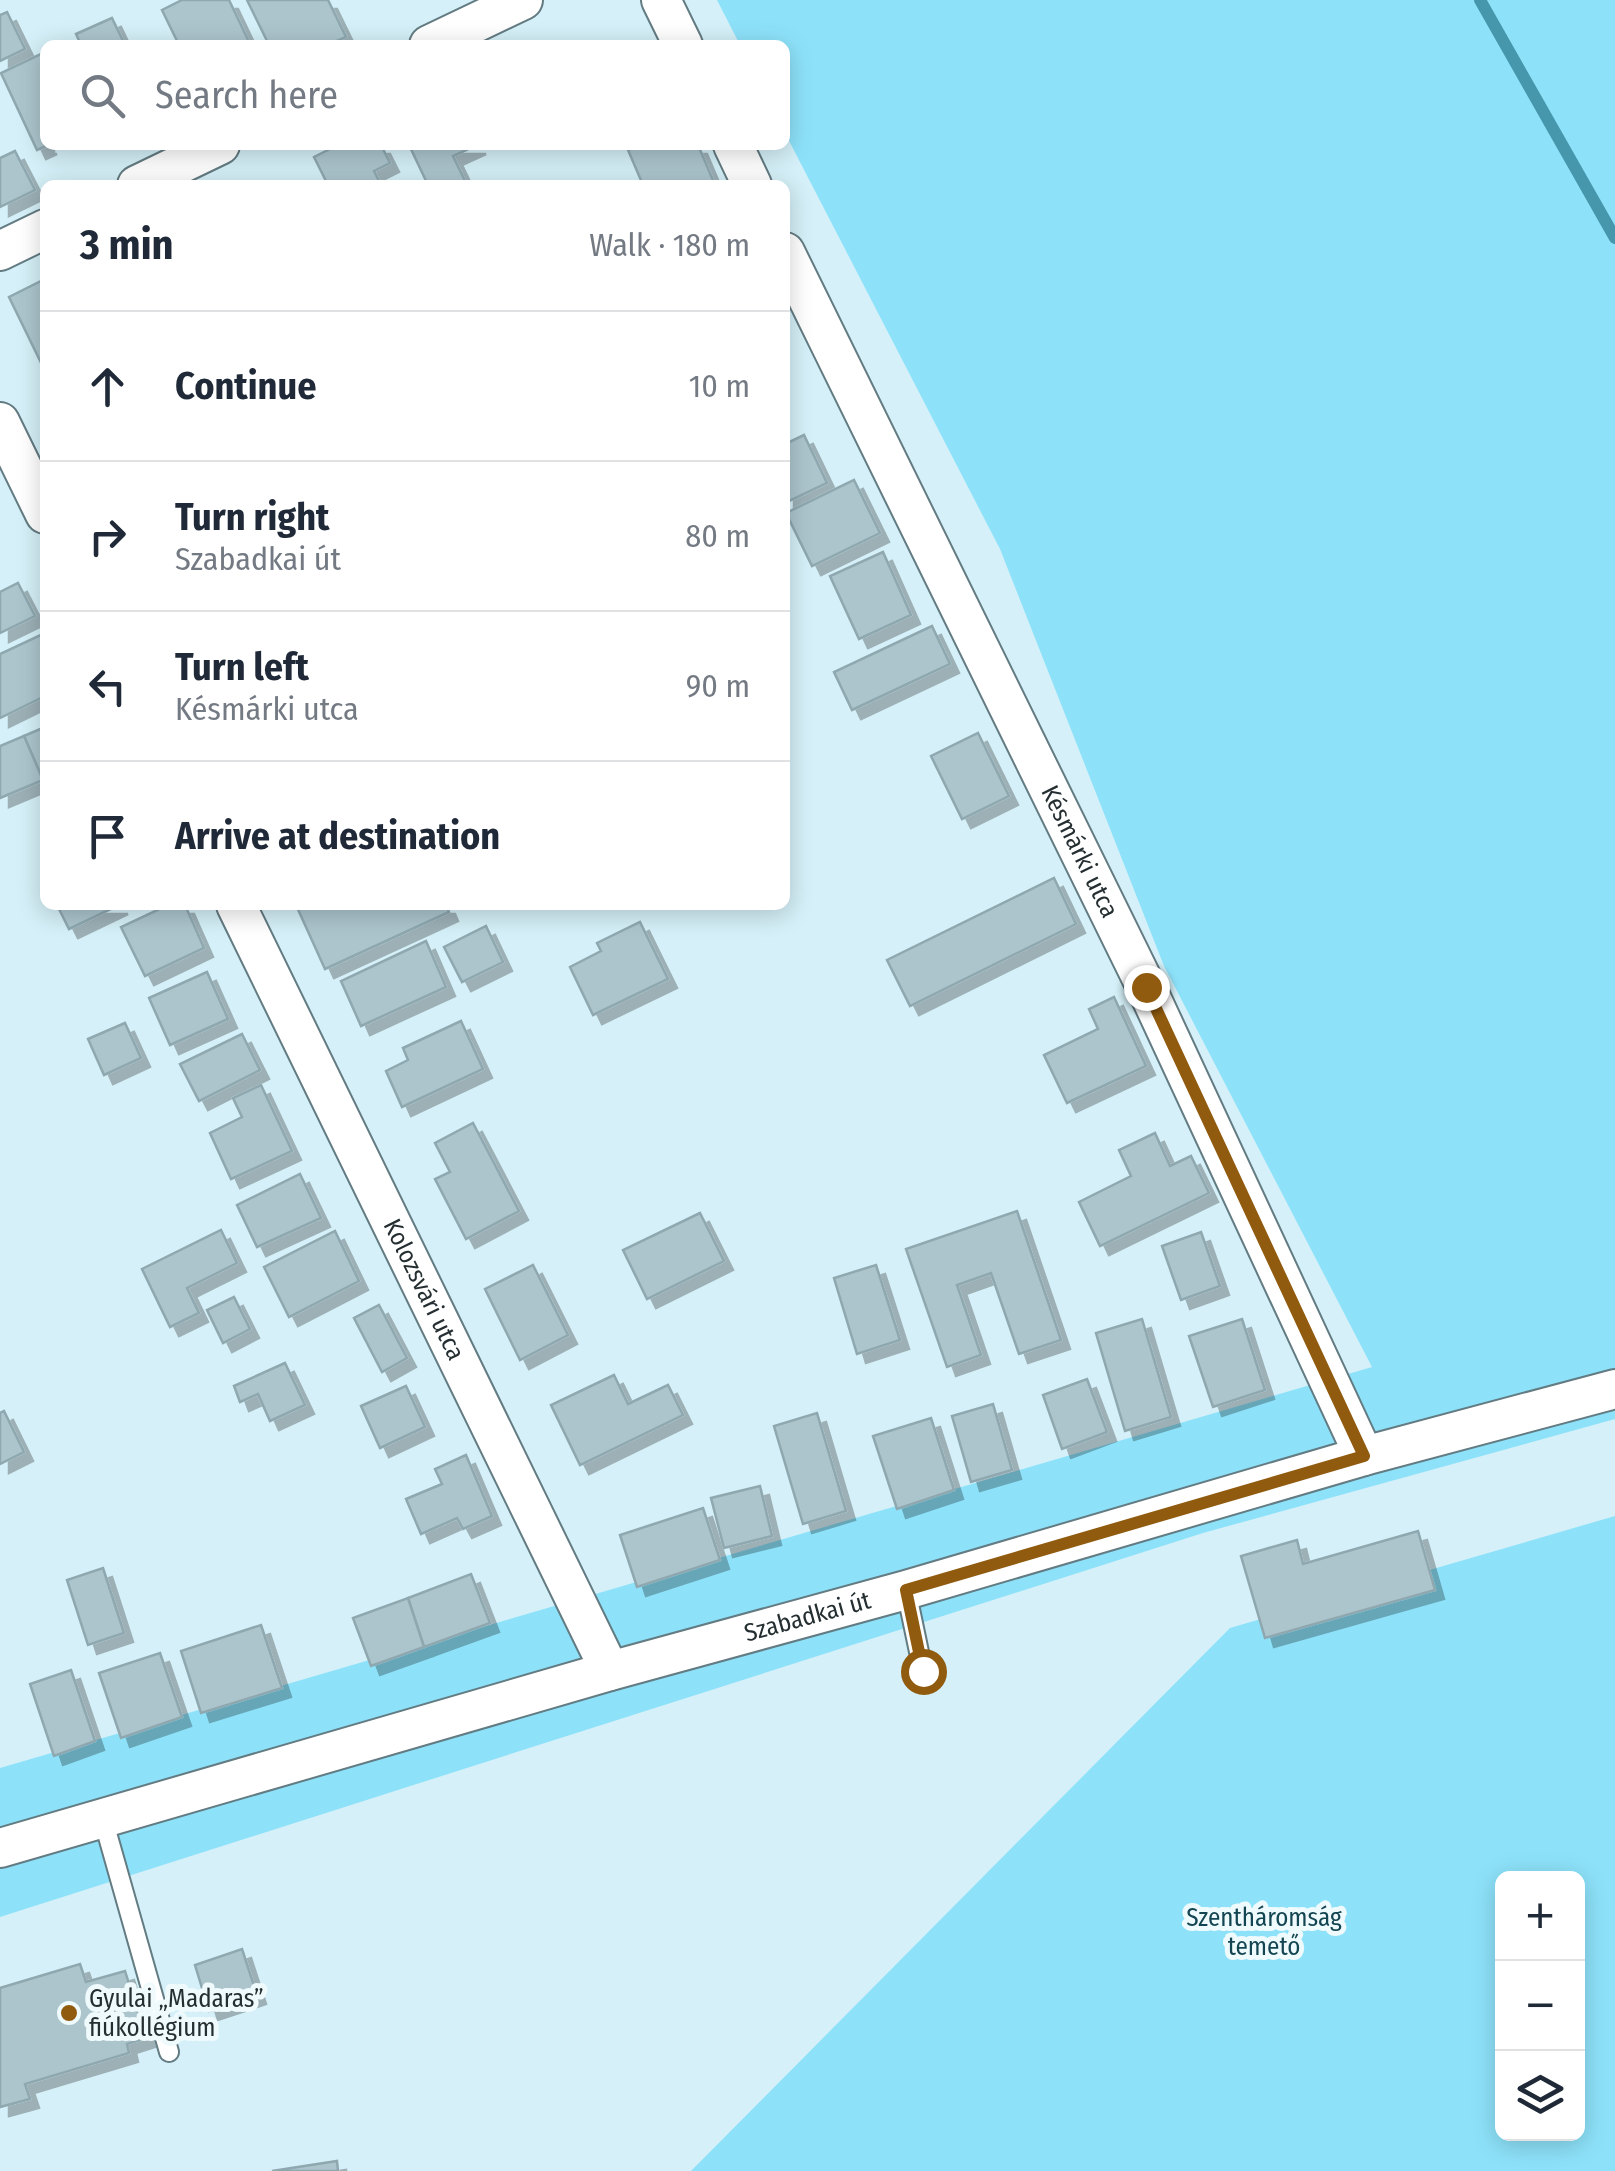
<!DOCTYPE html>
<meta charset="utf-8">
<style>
body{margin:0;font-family:"Fira Sans Condensed",sans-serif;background:#f6f6f7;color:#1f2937}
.controls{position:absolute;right:30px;bottom:30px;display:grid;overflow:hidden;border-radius:15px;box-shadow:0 5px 25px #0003}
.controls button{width:90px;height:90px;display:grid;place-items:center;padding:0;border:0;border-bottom:2px solid #e0e1e3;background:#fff;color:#1f2937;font:50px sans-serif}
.stop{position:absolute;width:30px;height:30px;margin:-22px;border:8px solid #905b0f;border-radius:50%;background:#fff}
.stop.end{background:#905b0f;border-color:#fff;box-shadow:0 2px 10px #0008}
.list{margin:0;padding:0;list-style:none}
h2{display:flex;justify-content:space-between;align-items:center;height:130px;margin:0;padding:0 40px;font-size:42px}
h2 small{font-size:32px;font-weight:400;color:#747a83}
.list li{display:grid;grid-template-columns:65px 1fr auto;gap:30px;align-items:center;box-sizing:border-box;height:150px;padding:0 40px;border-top:2px solid #e0e1e3}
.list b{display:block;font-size:38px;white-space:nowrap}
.list p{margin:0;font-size:32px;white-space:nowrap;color:#747a83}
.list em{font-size:32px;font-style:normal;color:#747a83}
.icon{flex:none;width:55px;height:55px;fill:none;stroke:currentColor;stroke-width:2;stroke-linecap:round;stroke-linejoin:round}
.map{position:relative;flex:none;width:1615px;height:2171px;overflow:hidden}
.search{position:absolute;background:#fff;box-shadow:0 5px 25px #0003;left:40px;top:40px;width:750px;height:110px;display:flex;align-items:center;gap:25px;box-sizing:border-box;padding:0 35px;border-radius:15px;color:#747a83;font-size:38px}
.panel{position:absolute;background:#fff;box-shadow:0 5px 25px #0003;left:40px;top:180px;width:750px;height:730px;border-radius:15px}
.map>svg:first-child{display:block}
.green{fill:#8de2fa;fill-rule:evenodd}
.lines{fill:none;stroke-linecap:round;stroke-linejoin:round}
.stream{stroke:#4797ac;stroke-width:12}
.building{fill:#acc5cd;stroke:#8fa8b0;stroke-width:2.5;filter:url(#shadow)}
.lane-casing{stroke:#637b82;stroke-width:22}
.street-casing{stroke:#637b82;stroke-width:42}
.lane{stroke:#fff;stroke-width:18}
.street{stroke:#fff;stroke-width:38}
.route{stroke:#905b0f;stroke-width:12}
.poi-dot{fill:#905b0f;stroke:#effafd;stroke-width:4}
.labels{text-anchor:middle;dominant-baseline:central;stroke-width:10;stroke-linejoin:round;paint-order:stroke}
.street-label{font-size:25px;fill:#252f32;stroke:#effafd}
.park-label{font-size:25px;fill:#144552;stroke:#effafd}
.poi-label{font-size:25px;fill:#252f32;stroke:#effafd;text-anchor:start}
</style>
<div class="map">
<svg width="1615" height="2171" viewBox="0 0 1615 2171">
<defs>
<filter id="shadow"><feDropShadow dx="9" dy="9" stdDeviation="0" flood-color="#0004"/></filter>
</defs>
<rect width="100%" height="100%" fill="#d5f0f8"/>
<g class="green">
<polygon points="717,0 1615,0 1615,1419 1203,1533 0,1917 0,1768 1372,1367 1164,966 1000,549 785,133 785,45 740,45"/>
<path d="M1615 1516V2171H691L1230 1628ZM1502 1878H1578V2134H1502Z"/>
</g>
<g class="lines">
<polyline class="stream" points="1480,0 1615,238"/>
</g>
<g class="building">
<polygon points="182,0 229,0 250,44 179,45 162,10"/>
<polygon points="247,0 328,0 346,37 328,45 269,45"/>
<polygon points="7,12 25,49 0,61 0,15"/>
<polygon points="112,18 125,45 81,45 76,34"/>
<polygon points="45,52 45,145 48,145 37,150 1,73"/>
<polygon points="338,145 381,145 390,163 374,171 381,185 328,185 314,157"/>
<polygon points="409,145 477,145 453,156 467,185 428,185"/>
<polygon points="640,145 698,145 715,185 643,185 628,150"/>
<polygon points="15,151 35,190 0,207 0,158"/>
<polygon points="45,279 45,371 9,297"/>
<polygon points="804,435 827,483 785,503 785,444"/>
<polygon points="854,480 880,533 812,566 786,513"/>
<polygon points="883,552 911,615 859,639 830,576"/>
<polygon points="18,583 35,616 0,633 0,592"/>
<polygon points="932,626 950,664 852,710 834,672"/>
<polygon points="45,633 45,696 0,718 0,654"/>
<polygon points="45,727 45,779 43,780 24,736"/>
<polygon points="978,733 1009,796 962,819 931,756"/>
<polygon points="24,736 43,780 0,798 0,746"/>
<polygon points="1054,878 1076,924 910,1006 887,960"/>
<polygon points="61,905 119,905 69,929 58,907"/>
<polygon points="168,905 185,905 204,948 145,976 121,927"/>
<polygon points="296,905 446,905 449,912 325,969"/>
<polygon points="640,922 668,979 593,1015 570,967 601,951 597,943"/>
<polygon points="486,926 503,962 462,982 444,947"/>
<polygon points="426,941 446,987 361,1026 341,981"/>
<polygon points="207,972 228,1019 170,1045 149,998"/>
<polygon points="1114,997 1146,1066 1067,1103 1044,1055 1098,1029 1089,1009"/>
<polygon points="461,1021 483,1069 402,1107 386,1071 408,1060 403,1048"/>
<polygon points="125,1023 141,1058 104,1075 88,1039"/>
<polygon points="242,1034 260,1070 199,1101 180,1064"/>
<polygon points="261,1085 292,1151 231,1179 210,1133 242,1117 233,1098"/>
<polygon points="473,1123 519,1211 466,1239 435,1179 450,1172 435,1143"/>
<polygon points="1155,1133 1170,1166 1191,1156 1209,1193 1100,1246 1079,1202 1131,1176 1119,1150"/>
<polygon points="300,1174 321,1218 257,1247 237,1205"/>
<polygon points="1017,1211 1061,1340 1019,1354 991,1273 957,1285 981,1355 947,1367 906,1249"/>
<polygon points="700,1213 724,1261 647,1299 623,1250"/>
<polygon points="221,1230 237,1263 187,1288 199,1313 170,1327 142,1269"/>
<polygon points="335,1231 359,1281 289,1317 264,1267"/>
<polygon points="1201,1232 1220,1286 1181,1300 1162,1246"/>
<polygon points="533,1265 568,1335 520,1360 485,1289"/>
<polygon points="876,1265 900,1340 857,1354 834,1278"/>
<polygon points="234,1297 250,1329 223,1343 207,1310"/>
<polygon points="379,1305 407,1358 382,1372 354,1318"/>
<polygon points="1142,1319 1171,1417 1125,1431 1096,1333"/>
<polygon points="1242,1319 1265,1390 1213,1407 1189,1336"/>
<polygon points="285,1363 305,1405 270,1421 258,1394 240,1402 234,1386"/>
<polygon points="614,1375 628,1404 668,1385 683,1415 580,1465 551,1405"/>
<polygon points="1087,1379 1107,1432 1062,1449 1043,1395"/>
<polygon points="406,1386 425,1427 380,1448 361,1406"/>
<polygon points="993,1404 1012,1470 971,1482 952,1416"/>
<polygon points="4,1411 24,1452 0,1464 0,1413"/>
<polygon points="817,1413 846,1511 803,1524 774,1426"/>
<polygon points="931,1418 954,1490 897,1509 873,1436"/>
<polygon points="466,1455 492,1516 463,1529 457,1518 421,1534 406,1499 442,1484 435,1469"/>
<polygon points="760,1486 772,1536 724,1548 711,1498"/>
<polygon points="703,1508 720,1560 637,1587 620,1535"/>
<polygon points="1418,1531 1435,1590 1265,1638 1241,1556 1297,1540 1303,1564"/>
<polygon points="103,1568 124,1633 88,1645 67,1580"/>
<polygon points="471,1574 490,1623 424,1647 408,1598"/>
<polygon points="408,1598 424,1647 371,1666 353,1618"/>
<polygon points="261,1625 282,1688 201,1713 181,1651"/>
<polygon points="160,1653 182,1717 121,1738 99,1673"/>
<polygon points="71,1670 95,1741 54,1756 30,1684"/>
<polygon points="242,1949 257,1995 209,2011 195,1965"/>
<polygon points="80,1964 86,1982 125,1971 146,2038 127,2044 129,2053 25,2084 30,2099 0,2107 0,1988"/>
<polygon points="337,2161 338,2171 272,2171"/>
</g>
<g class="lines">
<defs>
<g id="lane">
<polyline points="906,1590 923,1671"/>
<polyline points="103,1819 169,2052"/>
</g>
<g id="street">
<polyline points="661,0 683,45"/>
<polyline points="429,45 523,0"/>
<polyline points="733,145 752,185"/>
<polyline points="137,185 220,145"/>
<polyline points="0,251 45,229"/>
<path id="s1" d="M785 252 1146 987 1364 1456"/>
<polyline points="0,422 45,514"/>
<path id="s2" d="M236 905 610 1671"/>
<path id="s3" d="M0 1848 610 1671 906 1590 1364 1456 1615 1389"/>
</g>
</defs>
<use href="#lane" class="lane-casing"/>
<use href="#street" class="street-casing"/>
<use href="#lane" class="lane"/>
<use href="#street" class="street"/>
</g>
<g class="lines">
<polyline class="route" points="923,1671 906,1590 1364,1456 1146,987"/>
</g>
<circle class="poi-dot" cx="69" cy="2013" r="10"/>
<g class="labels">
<g class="street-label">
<text stroke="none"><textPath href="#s1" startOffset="668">Késmárki utca</textPath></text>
<text stroke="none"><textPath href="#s2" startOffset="428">Kolozsvári utca</textPath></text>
<text stroke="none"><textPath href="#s3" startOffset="840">Szabadkai út</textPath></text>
</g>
<g class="park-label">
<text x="1264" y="1918">Szentháromság<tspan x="1264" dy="29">temető</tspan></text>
</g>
<g class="poi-label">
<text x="89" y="1999">Gyulai „Madaras”<tspan x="89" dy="29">fiúkollégium</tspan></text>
</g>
</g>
</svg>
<div class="controls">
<button>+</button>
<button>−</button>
<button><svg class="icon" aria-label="layers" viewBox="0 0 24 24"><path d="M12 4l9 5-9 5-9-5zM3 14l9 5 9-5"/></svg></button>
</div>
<div class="stop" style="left:923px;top:1671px"></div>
<div class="stop end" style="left:1146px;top:987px"></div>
<div class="search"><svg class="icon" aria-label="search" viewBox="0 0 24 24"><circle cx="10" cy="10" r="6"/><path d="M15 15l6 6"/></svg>Search here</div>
<section class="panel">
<h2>3 min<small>Walk · 180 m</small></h2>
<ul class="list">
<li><svg class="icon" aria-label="ahead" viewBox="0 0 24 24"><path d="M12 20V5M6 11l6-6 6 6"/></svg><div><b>Continue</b></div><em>10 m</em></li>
<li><svg class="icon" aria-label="right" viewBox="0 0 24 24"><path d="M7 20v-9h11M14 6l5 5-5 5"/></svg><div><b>Turn right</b><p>Szabadkai út</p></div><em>80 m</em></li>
<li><svg class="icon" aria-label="left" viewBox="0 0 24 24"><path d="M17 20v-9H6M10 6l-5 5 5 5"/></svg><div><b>Turn left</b><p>Késmárki utca</p></div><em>90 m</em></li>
<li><svg class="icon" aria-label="arrive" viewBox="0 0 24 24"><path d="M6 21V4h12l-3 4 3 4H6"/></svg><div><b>Arrive at destination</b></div></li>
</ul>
</section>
</div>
